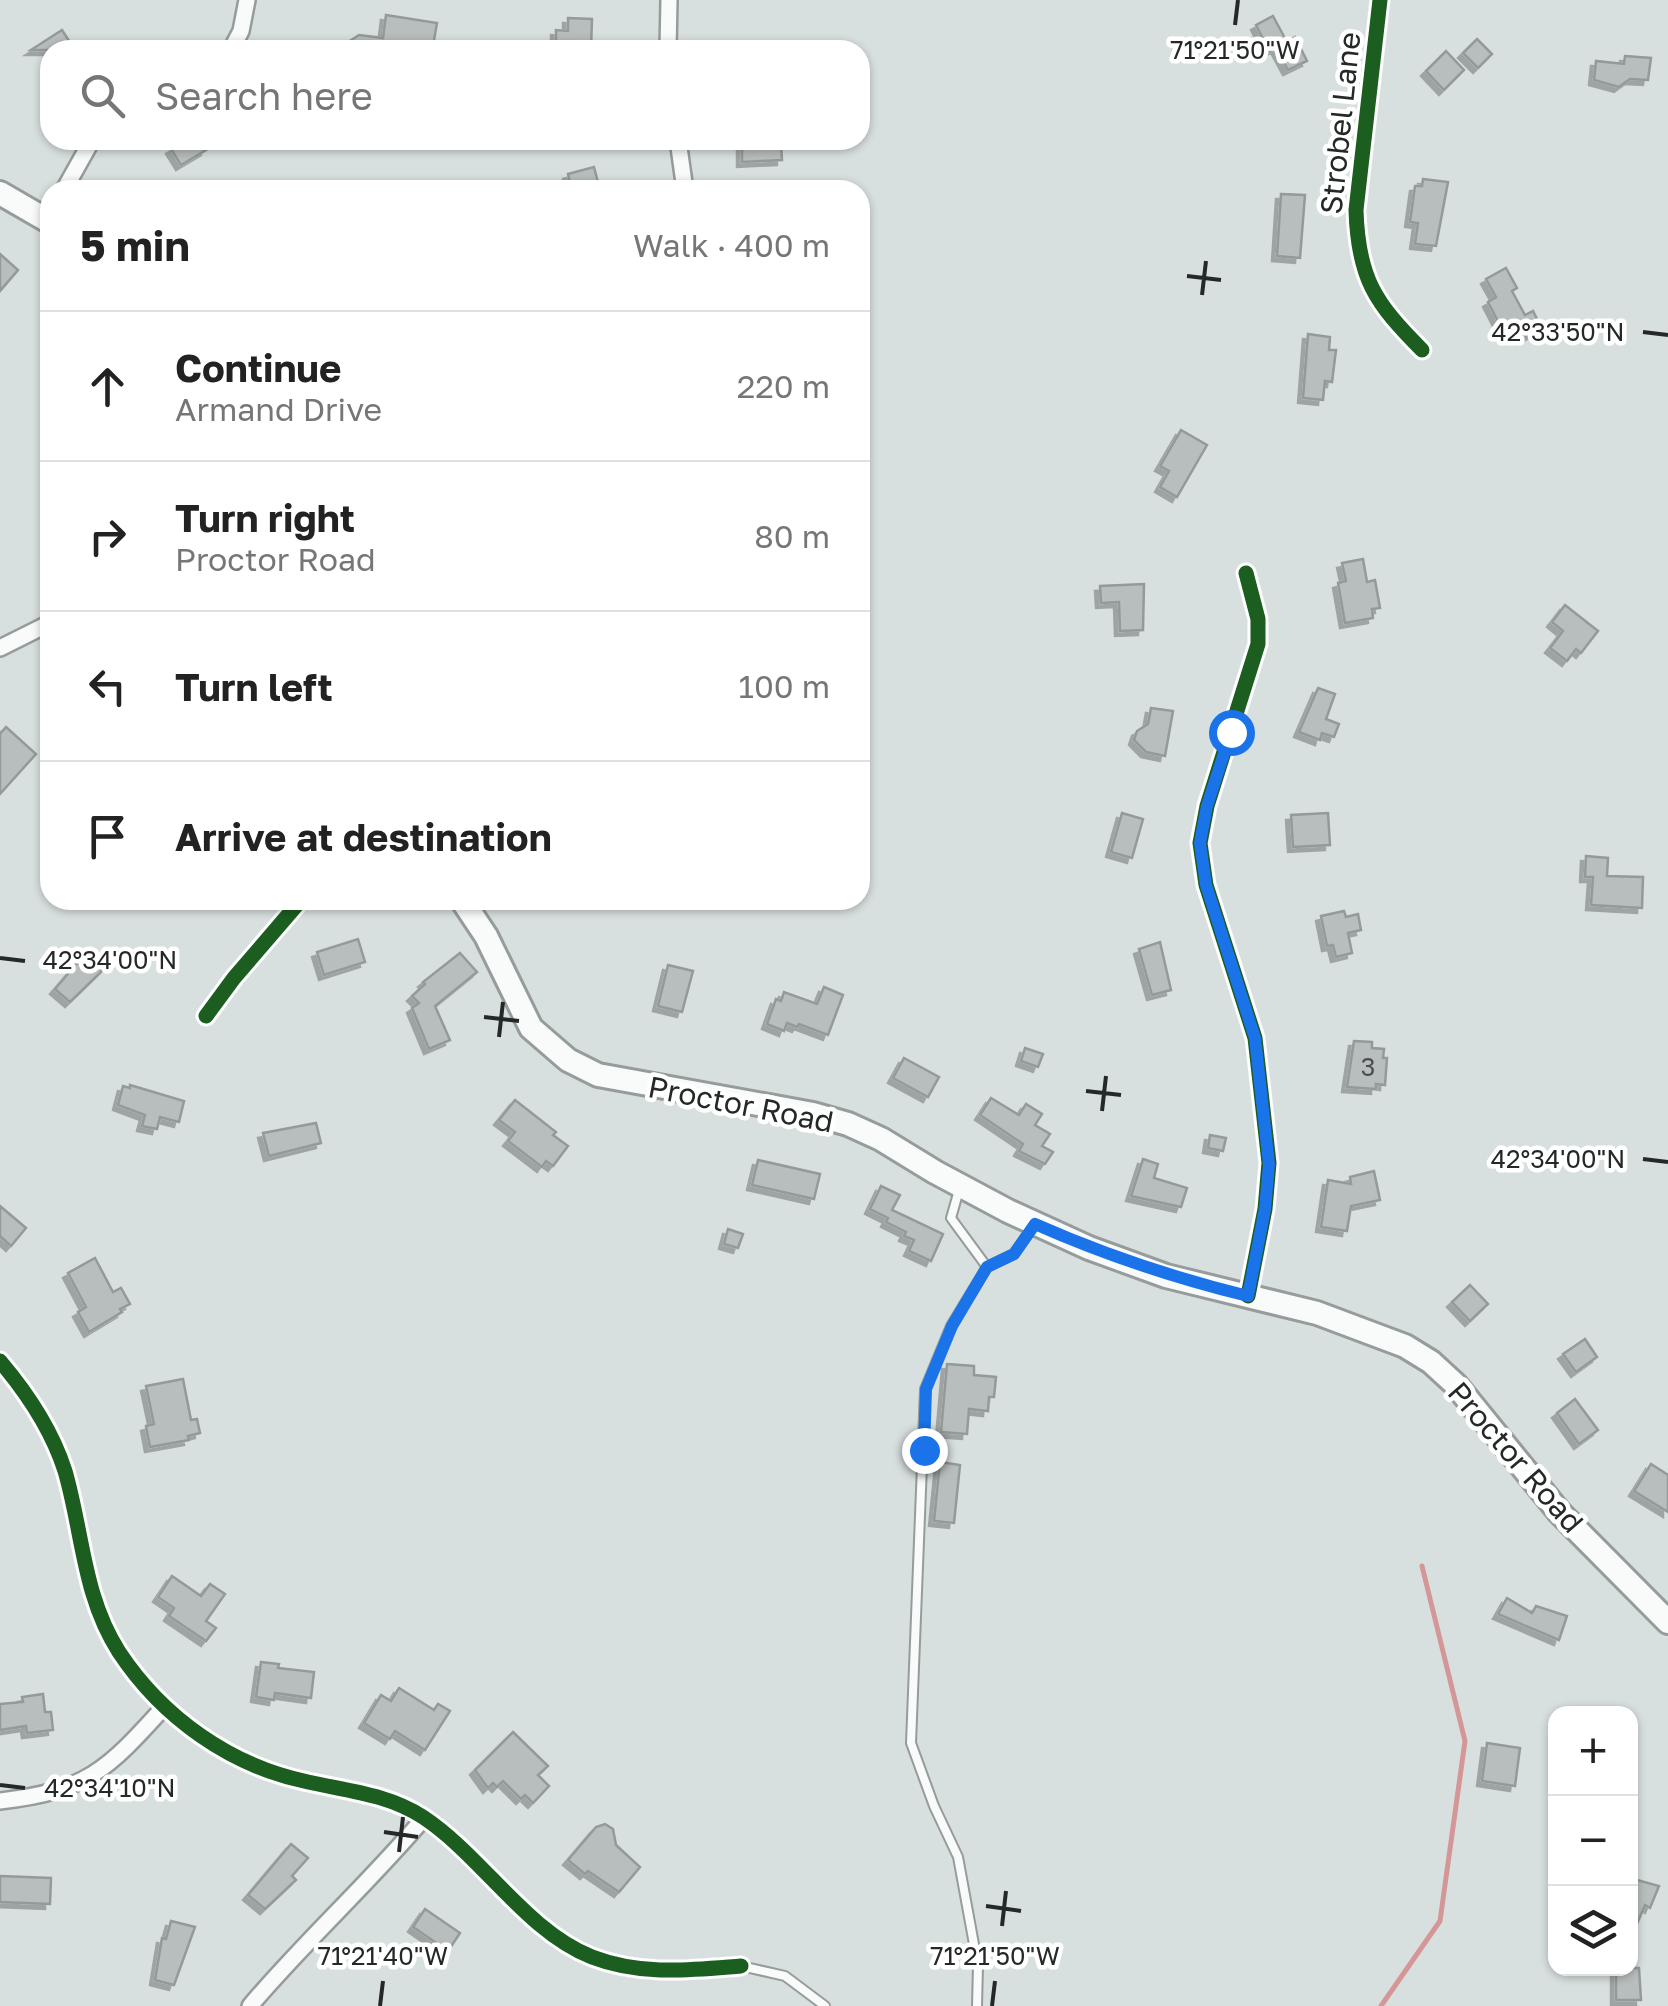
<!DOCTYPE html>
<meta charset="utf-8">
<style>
body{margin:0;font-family:"Golos Text",sans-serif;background:#f2f2f2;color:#222}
.controls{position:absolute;right:30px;bottom:30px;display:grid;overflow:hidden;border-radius:20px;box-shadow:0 2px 8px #0004}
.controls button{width:90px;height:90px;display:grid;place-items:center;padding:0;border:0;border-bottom:2px solid #e0e0e0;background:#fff;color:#222;font:50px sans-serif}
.stop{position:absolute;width:30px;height:30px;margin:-22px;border:8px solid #1a73e8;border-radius:50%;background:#fff}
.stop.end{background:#1a73e8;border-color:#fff;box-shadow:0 2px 10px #0008}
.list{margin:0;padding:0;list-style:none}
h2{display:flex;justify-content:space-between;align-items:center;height:130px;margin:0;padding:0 40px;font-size:42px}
h2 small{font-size:32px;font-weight:400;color:#767676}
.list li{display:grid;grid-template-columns:65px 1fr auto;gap:30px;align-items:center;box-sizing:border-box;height:150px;padding:0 40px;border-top:2px solid #e0e0e0}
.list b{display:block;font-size:38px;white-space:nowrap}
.list p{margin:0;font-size:32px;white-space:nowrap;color:#767676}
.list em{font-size:32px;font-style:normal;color:#767676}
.icon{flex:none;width:55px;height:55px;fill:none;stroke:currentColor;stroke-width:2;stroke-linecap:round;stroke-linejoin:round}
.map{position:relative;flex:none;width:1668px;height:2006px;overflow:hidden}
.search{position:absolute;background:#fff;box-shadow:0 2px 8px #0004;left:40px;top:40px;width:830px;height:110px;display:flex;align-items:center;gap:25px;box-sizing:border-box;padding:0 35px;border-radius:30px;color:#767676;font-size:38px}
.panel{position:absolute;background:#fff;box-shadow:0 2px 8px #0004;left:40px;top:180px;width:830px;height:730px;border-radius:30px}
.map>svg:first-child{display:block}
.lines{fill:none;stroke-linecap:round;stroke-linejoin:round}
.stream{stroke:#d49696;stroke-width:5}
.building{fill:#b8bebd;stroke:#949a99;stroke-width:2.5;filter:url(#shadow)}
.service-casing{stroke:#959c9b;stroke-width:12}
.minor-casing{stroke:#959c9b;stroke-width:20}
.secondary-casing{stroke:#959c9b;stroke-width:28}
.service{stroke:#f9fafa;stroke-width:8}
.minor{stroke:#f9fafa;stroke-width:15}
.secondary{stroke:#f9fafa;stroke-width:22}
.cycleway-casing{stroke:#fff;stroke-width:21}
.cycleway{stroke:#1b5e20;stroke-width:15}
.route{stroke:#1a73e8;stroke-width:12}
.ticks{fill:none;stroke:#242928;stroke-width:4}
.labels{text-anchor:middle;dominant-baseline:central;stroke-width:9;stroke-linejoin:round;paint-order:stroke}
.number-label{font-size:25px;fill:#494e4d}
.street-label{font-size:30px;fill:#242928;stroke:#fff}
.ticks-label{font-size:25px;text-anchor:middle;fill:#242928;stroke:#fff;stroke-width:9;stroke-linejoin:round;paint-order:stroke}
</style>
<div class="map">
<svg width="1668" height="2006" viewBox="0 0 1668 2006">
<defs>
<filter id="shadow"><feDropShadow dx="-5" dy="5" stdDeviation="0" flood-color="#0004"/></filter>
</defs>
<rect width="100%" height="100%" fill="#d8e0df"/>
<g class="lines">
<polyline class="stream" points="1381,2006 1440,1921 1465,1741 1422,1566"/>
</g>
<g class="building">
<polygon points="386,15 437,23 433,46 408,43 407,50 336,50 359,35 383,38"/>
<polygon points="1273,16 1287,42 1295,37 1307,61 1288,70 1276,48 1260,56 1254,44 1263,39 1256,25"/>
<polygon points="568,18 592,19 591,50 556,50 556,30 568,31"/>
<polygon points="62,30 75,50 31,50"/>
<polygon points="1477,39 1492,54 1478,68 1463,53"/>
<polygon points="1446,51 1464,70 1444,90 1426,71"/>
<polygon points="1625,56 1651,58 1648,80 1630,79 1619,87 1594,80 1596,61 1624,64"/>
<polygon points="186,140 199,140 206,150 181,165 171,149"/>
<polygon points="746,140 771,140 771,145 781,145 782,160 742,162 742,146 747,146"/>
<polygon points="594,167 600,190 572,190 568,174"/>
<polygon points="1423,179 1448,182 1436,246 1415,244 1418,223 1410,222 1415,186 1422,186"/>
<polygon points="1281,194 1305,195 1300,258 1277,256"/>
<polygon points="0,254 18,270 0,291"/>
<polygon points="1506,268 1517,288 1512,291 1525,315 1533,311 1539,323 1532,327 1534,333 1522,339 1515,324 1503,331 1488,302 1496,297 1486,279"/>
<polygon points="1308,334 1330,337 1329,350 1336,350 1332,382 1325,381 1323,400 1303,398"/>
<polygon points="1181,430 1207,445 1177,497 1160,487 1169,471 1160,466"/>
<polygon points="1363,559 1367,582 1375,580 1380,608 1372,609 1373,618 1345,623 1338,583 1346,581 1342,563"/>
<polygon points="1144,584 1143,630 1120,631 1119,602 1101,603 1100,586"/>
<polygon points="1565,605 1598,631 1581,653 1576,649 1567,661 1550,648 1563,631 1552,622"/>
<polygon points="1318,688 1335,694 1326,719 1339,724 1334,737 1322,733 1320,740 1299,732"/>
<polygon points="1151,708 1173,711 1165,756 1146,752 1134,740 1137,731 1148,724"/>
<polygon points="6,727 36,754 0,794 0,734"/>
<polygon points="1122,813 1143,819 1132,858 1111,852"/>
<polygon points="1328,813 1330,845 1293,847 1291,815"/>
<polygon points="1586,856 1608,858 1607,876 1643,877 1642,908 1591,905 1593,877 1585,877"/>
<polygon points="1344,911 1346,917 1358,914 1361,930 1348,933 1352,953 1336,957 1333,945 1327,946 1321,916"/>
<polygon points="358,939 365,962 324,975 317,952"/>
<polygon points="1160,942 1171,990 1152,995 1139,949"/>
<polygon points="460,953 477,972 435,1006 450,1040 429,1049 412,1008 419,1003 412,996 425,984 423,982"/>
<polygon points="84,955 102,971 70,1002 55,989"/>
<polygon points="668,965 693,971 682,1012 658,1006"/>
<polygon points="824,987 843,995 828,1035 799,1024 797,1027 787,1023 784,1031 767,1024 776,999 781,1001 784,992 817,1004"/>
<polygon points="1354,1041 1372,1042 1372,1048 1384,1049 1383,1058 1387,1058 1385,1085 1376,1084 1376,1089 1347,1087"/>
<polygon points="1025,1048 1043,1054 1038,1067 1021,1061"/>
<polygon points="904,1058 939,1077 928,1097 893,1078"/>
<polygon points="130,1085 184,1101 179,1122 160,1117 157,1129 142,1126 145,1115 118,1105 123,1086 130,1088"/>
<polygon points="991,1098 1019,1115 1026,1104 1042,1114 1035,1125 1050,1134 1042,1146 1053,1152 1045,1164 1019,1151 1023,1144 980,1115"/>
<polygon points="515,1100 556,1132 553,1135 568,1146 553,1166 546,1161 542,1167 508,1141 515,1132 499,1120"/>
<polygon points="316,1123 321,1143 269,1156 263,1133"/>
<polygon points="1210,1135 1226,1138 1223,1151 1208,1148"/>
<polygon points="1143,1159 1158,1164 1154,1178 1187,1188 1181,1207 1131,1196"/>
<polygon points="758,1160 820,1174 814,1199 752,1185"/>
<polygon points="1374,1171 1380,1200 1351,1206 1347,1231 1321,1227 1328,1180 1351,1184 1350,1177"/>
<polygon points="881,1186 900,1195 892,1210 943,1234 931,1261 909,1251 914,1240 904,1236 906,1232 886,1222 888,1218 870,1209"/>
<polygon points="0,1206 26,1228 11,1246 0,1236"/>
<polygon points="728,1229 743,1234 738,1248 724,1244"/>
<polygon points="95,1258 113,1292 121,1288 130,1304 120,1309 122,1312 89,1332 78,1312 86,1307 68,1273"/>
<polygon points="1470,1285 1488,1304 1470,1321 1452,1302"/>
<polygon points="1585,1339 1597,1357 1576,1372 1563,1354"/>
<polygon points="947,1364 974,1366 974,1375 996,1377 994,1397 989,1397 988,1411 969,1409 967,1434 941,1432"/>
<polygon points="183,1379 191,1420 197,1419 200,1433 188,1436 189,1440 150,1447 146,1426 154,1424 146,1386"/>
<polygon points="1575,1399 1598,1430 1579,1444 1557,1413"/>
<polygon points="940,1462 960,1465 954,1523 934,1521"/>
<polygon points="1651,1464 1668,1475 1668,1512 1634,1491"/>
<polygon points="172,1576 201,1596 210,1584 225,1594 206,1621 216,1628 206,1641 169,1616 174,1608 158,1597"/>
<polygon points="1507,1598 1532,1613 1536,1606 1567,1616 1559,1640 1498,1614"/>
<polygon points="261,1662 279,1664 278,1668 314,1672 311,1698 275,1693 274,1700 256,1697"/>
<polygon points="399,1688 434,1710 438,1704 450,1711 425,1750 395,1731 390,1739 364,1723 381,1695 391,1701"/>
<polygon points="43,1694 45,1712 51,1712 53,1730 27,1733 26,1726 0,1730 0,1704 23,1702 22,1697"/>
<polygon points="513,1732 548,1766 538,1775 549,1786 533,1803 525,1795 521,1799 503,1781 497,1787 493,1783 488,1788 475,1770"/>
<polygon points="1487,1743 1520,1748 1515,1786 1482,1781"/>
<polygon points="605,1824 613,1829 616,1845 640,1867 619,1892 588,1871 585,1874 568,1860 596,1827"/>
<polygon points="291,1844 308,1858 292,1876 296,1880 265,1909 248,1895"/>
<polygon points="0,1876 51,1878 50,1904 0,1902"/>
<polygon points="1630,1878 1659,1886 1650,1908 1645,1905 1631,1938"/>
<polygon points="425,1909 460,1933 448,1951 413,1927"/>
<polygon points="171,1921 195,1927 174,1985 155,1980 162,1938 166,1939"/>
<polygon points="1616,1968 1639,1968 1641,2000 1616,2000"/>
</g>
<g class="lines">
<defs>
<g id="service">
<polyline points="959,1190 951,1218 987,1267 1014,1254 1032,1228"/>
<polyline points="741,1966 785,1976 825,2006"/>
<polyline points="977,2006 978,1966 958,1857 934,1806 911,1743 925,1389 951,1326 987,1267"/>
</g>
<g id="minor">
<path d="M1380 0 1356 210C1358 278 1375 303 1422 350"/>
<polyline points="231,50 241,31 247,0"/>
<polyline points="668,50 669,0"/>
<polyline points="678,140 685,190"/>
<polyline points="64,190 92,140"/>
<polyline points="1246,573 1258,619 1258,644 1207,806 1200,843 1206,885 1255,1038 1269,1163 1265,1209 1248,1296"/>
<polyline points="0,648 50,623"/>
<polyline points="206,1016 234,978 301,900"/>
<path d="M0 1361C28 1394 52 1430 65 1471 83 1533 83 1596 119 1652 162 1717 230 1766 308 1782 348 1791 387 1794 423 1817 482 1856 526 1931 592 1957 641 1976 690 1970 741 1966"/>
<path d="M0 1801C87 1791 107 1770 164 1707"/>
<path d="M250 2006C305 1941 369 1883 424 1818"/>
</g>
<g id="secondary">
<polyline points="0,193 50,222"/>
<polyline points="462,900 486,936 531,1028 568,1060 598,1075 813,1114 848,1124 881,1139 935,1172 1008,1211 1089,1248 1166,1276 1317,1313 1405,1346 1431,1362 1456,1385 1559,1512 1668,1622"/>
</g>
</defs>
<use href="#service" class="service-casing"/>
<use href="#minor" class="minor-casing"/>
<use href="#secondary" class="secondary-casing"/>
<use href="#service" class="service"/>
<use href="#minor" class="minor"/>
<use href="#secondary" class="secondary"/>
<defs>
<g id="cycleway">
<path d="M1380 0 1356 210C1358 278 1375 303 1422 350"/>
<polyline points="1246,573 1258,619 1258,644 1207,806 1200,843 1206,885 1255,1038 1269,1163 1265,1209 1248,1296"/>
<polyline points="206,1016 234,978 301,900"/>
<path d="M0 1361C28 1394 52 1430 65 1471 83 1533 83 1596 119 1652 162 1717 230 1766 308 1782 348 1791 387 1794 423 1817 482 1856 526 1931 592 1957 641 1976 690 1970 741 1966"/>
</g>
</defs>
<use href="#cycleway" class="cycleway-casing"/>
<use href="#cycleway" class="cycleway"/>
</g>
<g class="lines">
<path class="route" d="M924 1450 926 1389 952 1326 987 1267 1014 1254 1035 1224C1105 1255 1174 1278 1248 1296L1265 1209 1269 1164 1255 1038 1206 885 1200 843 1207 806 1231 732"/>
</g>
<path class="ticks" d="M1235 25 1238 0M1187 276 1221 280M1202 295 1206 261M1643 332 1668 335M0 958 25 961M484 1017 519 1021M499 1037 503 1002M1086 1091 1121 1095M1102 1111 1106 1076M1643 1159 1668 1162M0 1785 25 1788M384 1832 418 1837M399 1852 403 1817M986 1906 1021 1911M1002 1926 1006 1891M380 2006 383 1981M992 2006 995 1981"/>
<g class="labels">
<g class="number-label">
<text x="1368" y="1066">3</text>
</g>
<g class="street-label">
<text transform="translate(1340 123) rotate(-84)">Strobel Lane</text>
<text transform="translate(741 1104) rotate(11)">Proctor Road</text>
<text transform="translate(1516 1457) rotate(49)">Proctor Road</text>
</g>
</g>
<g class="ticks-label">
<text x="1235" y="59">71°21'50"W</text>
<text x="1558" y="341">42°33'50"N</text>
<text x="110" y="969">42°34'00"N</text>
<text x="1558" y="1168">42°34'00"N</text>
<text x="110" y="1797">42°34'10"N</text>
<text x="383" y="1965">71°21'40"W</text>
<text x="995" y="1965">71°21'50"W</text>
</g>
</svg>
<div class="controls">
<button>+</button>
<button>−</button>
<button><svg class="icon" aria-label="layers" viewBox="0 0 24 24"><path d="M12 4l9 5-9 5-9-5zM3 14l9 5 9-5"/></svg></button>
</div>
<div class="stop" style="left:1231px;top:732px"></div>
<div class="stop end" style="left:924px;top:1450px"></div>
<div class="search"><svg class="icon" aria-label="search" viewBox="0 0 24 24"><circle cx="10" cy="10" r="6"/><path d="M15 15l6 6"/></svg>Search here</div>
<section class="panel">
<h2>5 min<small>Walk · 400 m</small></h2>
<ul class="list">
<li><svg class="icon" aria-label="ahead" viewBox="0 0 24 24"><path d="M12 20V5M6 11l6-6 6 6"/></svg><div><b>Continue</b><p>Armand Drive</p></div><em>220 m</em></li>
<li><svg class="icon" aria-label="right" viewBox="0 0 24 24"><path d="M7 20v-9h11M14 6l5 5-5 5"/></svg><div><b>Turn right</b><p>Proctor Road</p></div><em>80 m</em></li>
<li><svg class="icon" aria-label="left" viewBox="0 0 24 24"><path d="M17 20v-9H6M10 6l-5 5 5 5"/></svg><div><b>Turn left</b></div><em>100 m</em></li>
<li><svg class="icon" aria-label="arrive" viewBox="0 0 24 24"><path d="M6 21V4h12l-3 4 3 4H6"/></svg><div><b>Arrive at destination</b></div></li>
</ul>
</section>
</div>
